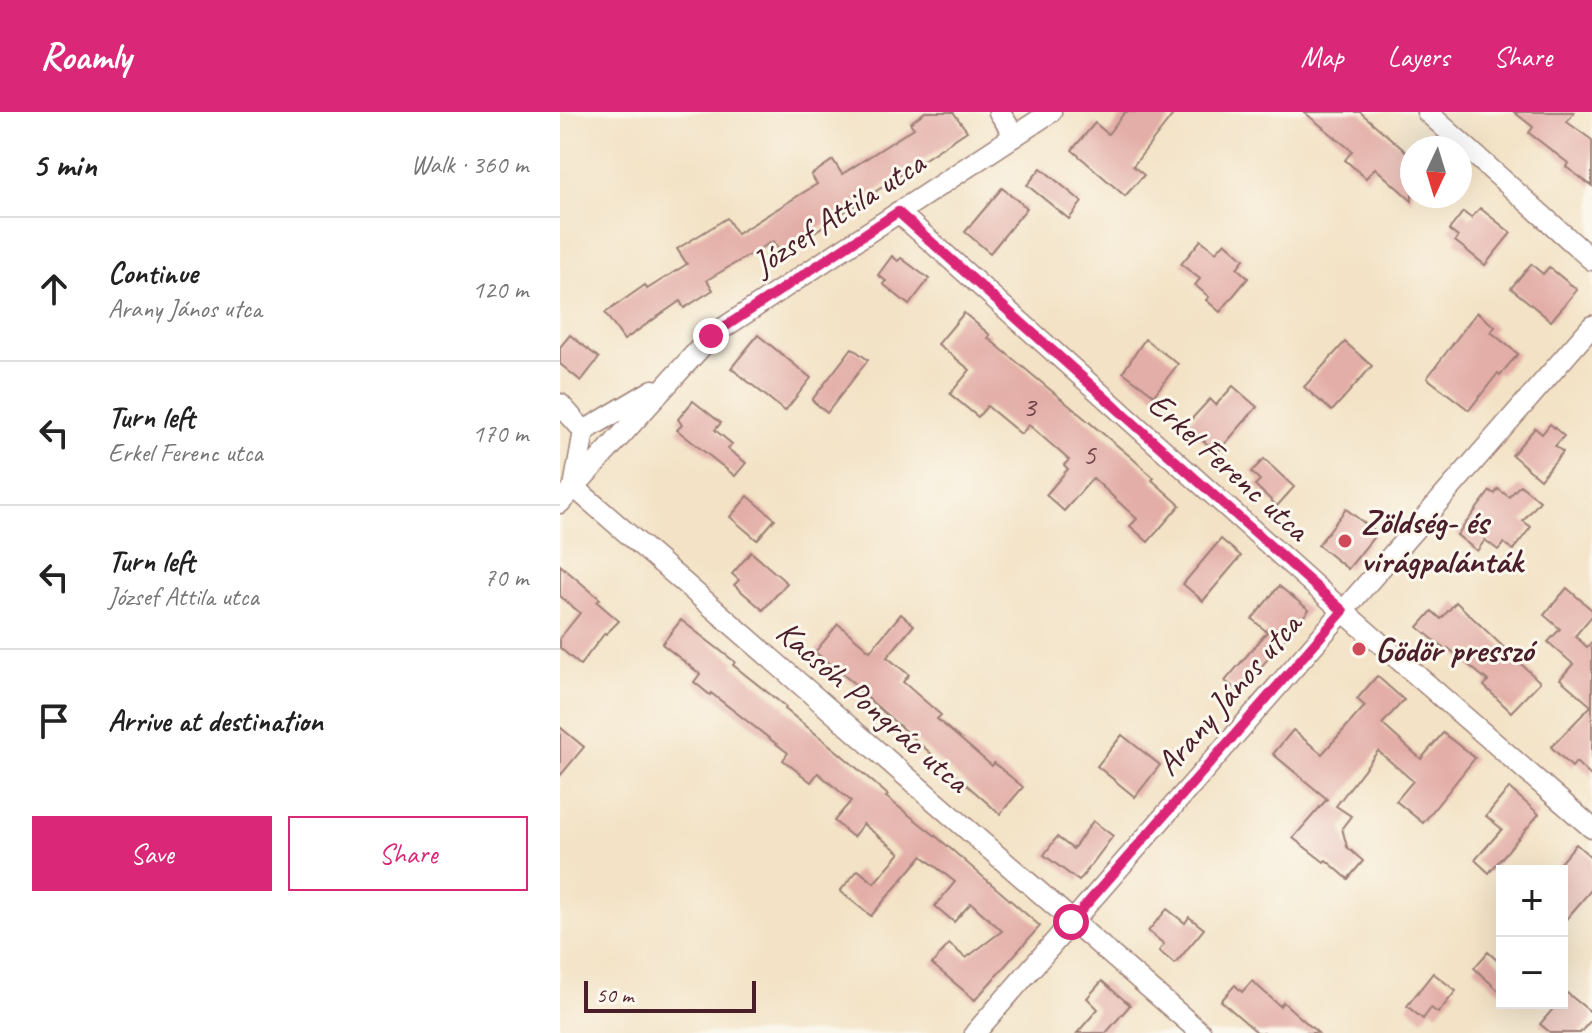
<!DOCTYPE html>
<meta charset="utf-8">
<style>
body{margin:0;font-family:Caveat,sans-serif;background:#f6f6f6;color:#222}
.controls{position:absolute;right:24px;bottom:24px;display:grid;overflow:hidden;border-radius:0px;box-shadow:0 8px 32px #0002}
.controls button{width:72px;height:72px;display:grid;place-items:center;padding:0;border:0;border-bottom:2px solid #e0e0e0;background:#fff;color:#222;font:40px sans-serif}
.compass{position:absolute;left:840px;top:24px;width:72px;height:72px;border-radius:50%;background:#fff;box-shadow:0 8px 32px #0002;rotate:184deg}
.scale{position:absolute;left:24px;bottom:20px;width:172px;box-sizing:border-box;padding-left:8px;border:4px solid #4a1f2b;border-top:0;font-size:22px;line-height:28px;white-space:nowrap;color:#4a1f2b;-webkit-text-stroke:6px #fbf7ec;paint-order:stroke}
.stop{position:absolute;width:24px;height:24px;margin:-18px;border:6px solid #db2777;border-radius:50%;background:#fff}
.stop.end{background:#db2777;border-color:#fff;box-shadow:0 2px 8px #0008}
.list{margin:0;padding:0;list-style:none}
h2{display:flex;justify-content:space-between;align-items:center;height:104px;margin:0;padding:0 32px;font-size:34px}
h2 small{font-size:26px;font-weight:400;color:#767676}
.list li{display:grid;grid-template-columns:52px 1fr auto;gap:24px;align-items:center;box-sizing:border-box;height:144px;padding:0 32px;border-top:2px solid #e0e0e0}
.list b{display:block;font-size:30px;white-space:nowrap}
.list p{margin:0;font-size:26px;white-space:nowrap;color:#767676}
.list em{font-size:26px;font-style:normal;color:#767676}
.actions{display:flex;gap:16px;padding:24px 32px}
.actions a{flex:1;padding:18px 0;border:2px solid #db2777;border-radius:0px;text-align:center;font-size:28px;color:#db2777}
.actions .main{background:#db2777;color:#fff}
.icon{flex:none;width:44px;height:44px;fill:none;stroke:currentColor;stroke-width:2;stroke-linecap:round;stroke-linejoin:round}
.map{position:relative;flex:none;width:1032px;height:921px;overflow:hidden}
header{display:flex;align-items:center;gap:48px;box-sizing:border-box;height:112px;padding:0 40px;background:#db2777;color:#fff}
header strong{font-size:38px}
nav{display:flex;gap:44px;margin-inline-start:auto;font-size:28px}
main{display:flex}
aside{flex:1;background:#fff}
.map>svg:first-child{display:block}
.building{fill:#e3aea7}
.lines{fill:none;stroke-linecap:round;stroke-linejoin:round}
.street-casing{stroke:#9e8078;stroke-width:23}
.street{stroke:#fff;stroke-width:20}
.route{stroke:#db2777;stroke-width:10}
.poi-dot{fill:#d1495b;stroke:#fbf7ec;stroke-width:3}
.labels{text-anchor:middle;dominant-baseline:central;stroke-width:6;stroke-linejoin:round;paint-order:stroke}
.number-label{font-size:30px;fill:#70434a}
.street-label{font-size:34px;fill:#4a1f2b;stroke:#fbf7ec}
.poi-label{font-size:34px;font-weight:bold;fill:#4a1f2b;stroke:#fbf7ec;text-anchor:start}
</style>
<header>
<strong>Roamly</strong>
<nav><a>Map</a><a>Layers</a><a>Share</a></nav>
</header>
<main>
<aside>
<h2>5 min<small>Walk · 360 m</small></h2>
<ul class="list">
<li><svg class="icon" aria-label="ahead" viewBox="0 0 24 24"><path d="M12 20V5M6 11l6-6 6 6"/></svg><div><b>Continue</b><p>Arany János utca</p></div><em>120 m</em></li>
<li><svg class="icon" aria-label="left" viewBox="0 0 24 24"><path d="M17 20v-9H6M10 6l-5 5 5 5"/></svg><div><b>Turn left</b><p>Erkel Ferenc utca</p></div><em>170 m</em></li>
<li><svg class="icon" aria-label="left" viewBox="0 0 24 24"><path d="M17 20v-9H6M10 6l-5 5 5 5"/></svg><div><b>Turn left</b><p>József Attila utca</p></div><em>70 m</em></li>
<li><svg class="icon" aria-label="arrive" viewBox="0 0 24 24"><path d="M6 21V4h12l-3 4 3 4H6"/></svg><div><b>Arrive at destination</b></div></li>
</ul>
<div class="actions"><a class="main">Save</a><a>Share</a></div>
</aside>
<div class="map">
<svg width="1032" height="921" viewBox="0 0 1032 921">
<rect width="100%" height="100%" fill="#fbf7ec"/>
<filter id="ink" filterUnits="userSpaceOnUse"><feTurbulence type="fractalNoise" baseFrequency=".0125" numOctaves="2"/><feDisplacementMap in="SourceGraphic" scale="16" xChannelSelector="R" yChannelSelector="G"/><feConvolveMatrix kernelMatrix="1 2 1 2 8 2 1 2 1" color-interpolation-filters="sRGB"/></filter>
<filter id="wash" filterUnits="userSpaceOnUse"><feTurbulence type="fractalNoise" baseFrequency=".006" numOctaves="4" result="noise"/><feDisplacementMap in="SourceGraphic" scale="32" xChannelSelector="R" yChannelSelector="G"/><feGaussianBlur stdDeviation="1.8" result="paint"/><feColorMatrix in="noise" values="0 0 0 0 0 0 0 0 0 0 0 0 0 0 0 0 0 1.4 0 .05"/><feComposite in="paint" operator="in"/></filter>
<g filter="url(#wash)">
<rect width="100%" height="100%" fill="#f3e2c5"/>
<g id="blocks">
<g class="building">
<polygon points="365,0 393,0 407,19 221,142 213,129 147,168 153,178 124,196 120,189 64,228 45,201 85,173 87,177 127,152 117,137 167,106 177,122 257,72 251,63 273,48 282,62 354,16 350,11"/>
<polygon points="565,0 615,0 573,54 584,63 565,84 512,38 535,11 548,22"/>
<polygon points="744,0 800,0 852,45 852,89 815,56 806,66 785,48 792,39"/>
<polygon points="954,0 1014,0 1007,10 1032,28 1032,74 1006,55 1008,51 969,21 973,15"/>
<polygon points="481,56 522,90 509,107 467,73"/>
<polygon points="442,76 467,96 430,141 405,120"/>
<polygon points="920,96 951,121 925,153 895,129 898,125 889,118 903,100 911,106"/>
<polygon points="641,128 656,140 665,130 684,147 677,156 688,166 660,200 646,188 649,185 635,173 640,167 621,152"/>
<polygon points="332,144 338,149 341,146 369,167 349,193 323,172 326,169 318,163"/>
<polygon points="971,152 983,162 989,155 1017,178 991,209 951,176"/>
<polygon points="917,200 935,215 931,220 958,242 940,263 938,261 909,298 867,266"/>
<polygon points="404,201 430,223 428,226 571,345 594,366 592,368 620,393 588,430 570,414 577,407 533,366 504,399 486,383 508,357 504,353 509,348 469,313 461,322 427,294 418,305 390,282 410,258 378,232"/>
<polygon points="10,223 39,246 21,269 0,252 0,235"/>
<polygon points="198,223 251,266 225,299 171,256"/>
<polygon points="585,227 618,252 594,283 563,260"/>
<polygon points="785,230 812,254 772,299 744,275"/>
<polygon points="292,236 308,248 267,301 252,288"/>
<polygon points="673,274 697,295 657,341 626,313 650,287 656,293"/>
<polygon points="133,289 161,311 155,318 172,332 168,337 186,351 175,364 117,318 122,313 118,307"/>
<polygon points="990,312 1004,324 995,334 1003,340 980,367 952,343 975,316 982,322"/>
<polygon points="704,347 734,375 717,394 695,373 700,368 691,360"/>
<polygon points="960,373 980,389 963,409 971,415 953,438 944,431 938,438 925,428 917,439 897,423 930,379 935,382 938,377 949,385"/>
<polygon points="188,384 215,407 197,428 170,405"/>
<polygon points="786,397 817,421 788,457 758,433"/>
<polygon points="661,427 681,444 643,489 623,472"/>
<polygon points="191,440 227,471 203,498 174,473 179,468 172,462"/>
<polygon points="0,453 40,487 37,490 59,509 46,522 45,521 20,553 0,536 0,526 20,501 0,484"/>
<polygon points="719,474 749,498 680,580 665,569 707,520 692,507"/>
<polygon points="1007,476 1032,498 1032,504 1015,524 1027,535 1032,530 1032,665 1016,650 1012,655 991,635 1031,594 1000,567 1013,552 988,530 1000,517 984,503"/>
<polygon points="896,490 980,570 951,600 924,574 928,569 888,536 886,538 858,515 872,499 881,507"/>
<polygon points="341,502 354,513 327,545 349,563 343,570 381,603 377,607 432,654 434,651 463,675 440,702 295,575 296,573 255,540 278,512 310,539"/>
<polygon points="121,508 175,550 173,553 226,595 225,597 277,639 328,683 326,685 377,725 480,814 415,888 372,852 389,832 406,846 442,819 411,791 394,810 375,794 395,770 362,744 311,804 280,779 298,758 314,771 340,741 303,712 293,725 274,709 291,689 258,661 251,670 223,648 228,641 151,581 150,583 134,570 140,562 102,532"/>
<polygon points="817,564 844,588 822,612 861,647 883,621 915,646 863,711 836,689 853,669 818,639 776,694 791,704 782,716 787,735 803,749 788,767 766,748 764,750 733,726 767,687 713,642 733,618 762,642 805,594 797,587"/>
<polygon points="0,615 24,635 0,664"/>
<polygon points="562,623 600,653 575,685 537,654"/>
<polygon points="949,676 979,702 929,761 915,748 942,717 926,704"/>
<polygon points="533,709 553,724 519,769 484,743 497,725 513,737"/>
<polygon points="1016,732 1032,746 1032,777 1002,812 1002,759 994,758"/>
<polygon points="607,797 625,811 629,805 644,817 615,852 599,839 604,832 588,819"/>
<polygon points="928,840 942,853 942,882 914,856"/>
<polygon points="873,861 896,879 878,901 871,896 863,907 847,894"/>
<polygon points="542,869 570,893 546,921 517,921 538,897 527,886"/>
<polygon points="692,869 720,894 723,890 758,921 698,921 661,889 675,873 682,880"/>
<polygon points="1007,881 1032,901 1032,907 1020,921 991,921 980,912 998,891 1002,891 1002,887"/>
</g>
</g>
</g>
<g filter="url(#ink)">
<use href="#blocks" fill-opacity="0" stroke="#9e8078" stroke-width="2"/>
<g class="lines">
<defs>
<g id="street">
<polyline points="439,0 455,24"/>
<polyline points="867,0 1032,148"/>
<polyline points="338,100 783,499 1032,716"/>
<polyline points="0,292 24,319"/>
<polyline points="24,319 14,375 641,921"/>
<polyline points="24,319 93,278"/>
<polyline points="0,391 151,224 491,0"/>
<polyline points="415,921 1032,214"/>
</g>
</defs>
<use href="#street" class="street-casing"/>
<use href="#street" class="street"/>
</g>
</g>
<g class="lines" filter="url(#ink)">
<polyline class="route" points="151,224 338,100 783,499 511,810"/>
</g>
<g class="poi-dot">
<circle cx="785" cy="429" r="8"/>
<circle cx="799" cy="537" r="8"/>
</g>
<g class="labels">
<g class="number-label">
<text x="469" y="294">3</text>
<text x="529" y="342">5</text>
</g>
<g class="street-label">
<text transform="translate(278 101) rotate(-33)">József Attila utca</text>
<text transform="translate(669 354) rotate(42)">Erkel Ferenc utca</text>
<text transform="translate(668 582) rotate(-49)">Arany János utca</text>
<text transform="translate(313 594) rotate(41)">Kacsóh Pongrác utca</text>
</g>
<g class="poi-label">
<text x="801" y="409">Zöldség- és<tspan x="801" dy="39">virágpalánták</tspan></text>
<text x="815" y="537">Gödör presszó</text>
</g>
</g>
</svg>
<div class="controls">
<button>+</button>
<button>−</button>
</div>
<svg class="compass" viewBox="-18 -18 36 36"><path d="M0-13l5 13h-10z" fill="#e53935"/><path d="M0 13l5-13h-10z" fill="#767676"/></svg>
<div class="scale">50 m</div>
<div class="stop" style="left:511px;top:810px"></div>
<div class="stop end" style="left:151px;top:224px"></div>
</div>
</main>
